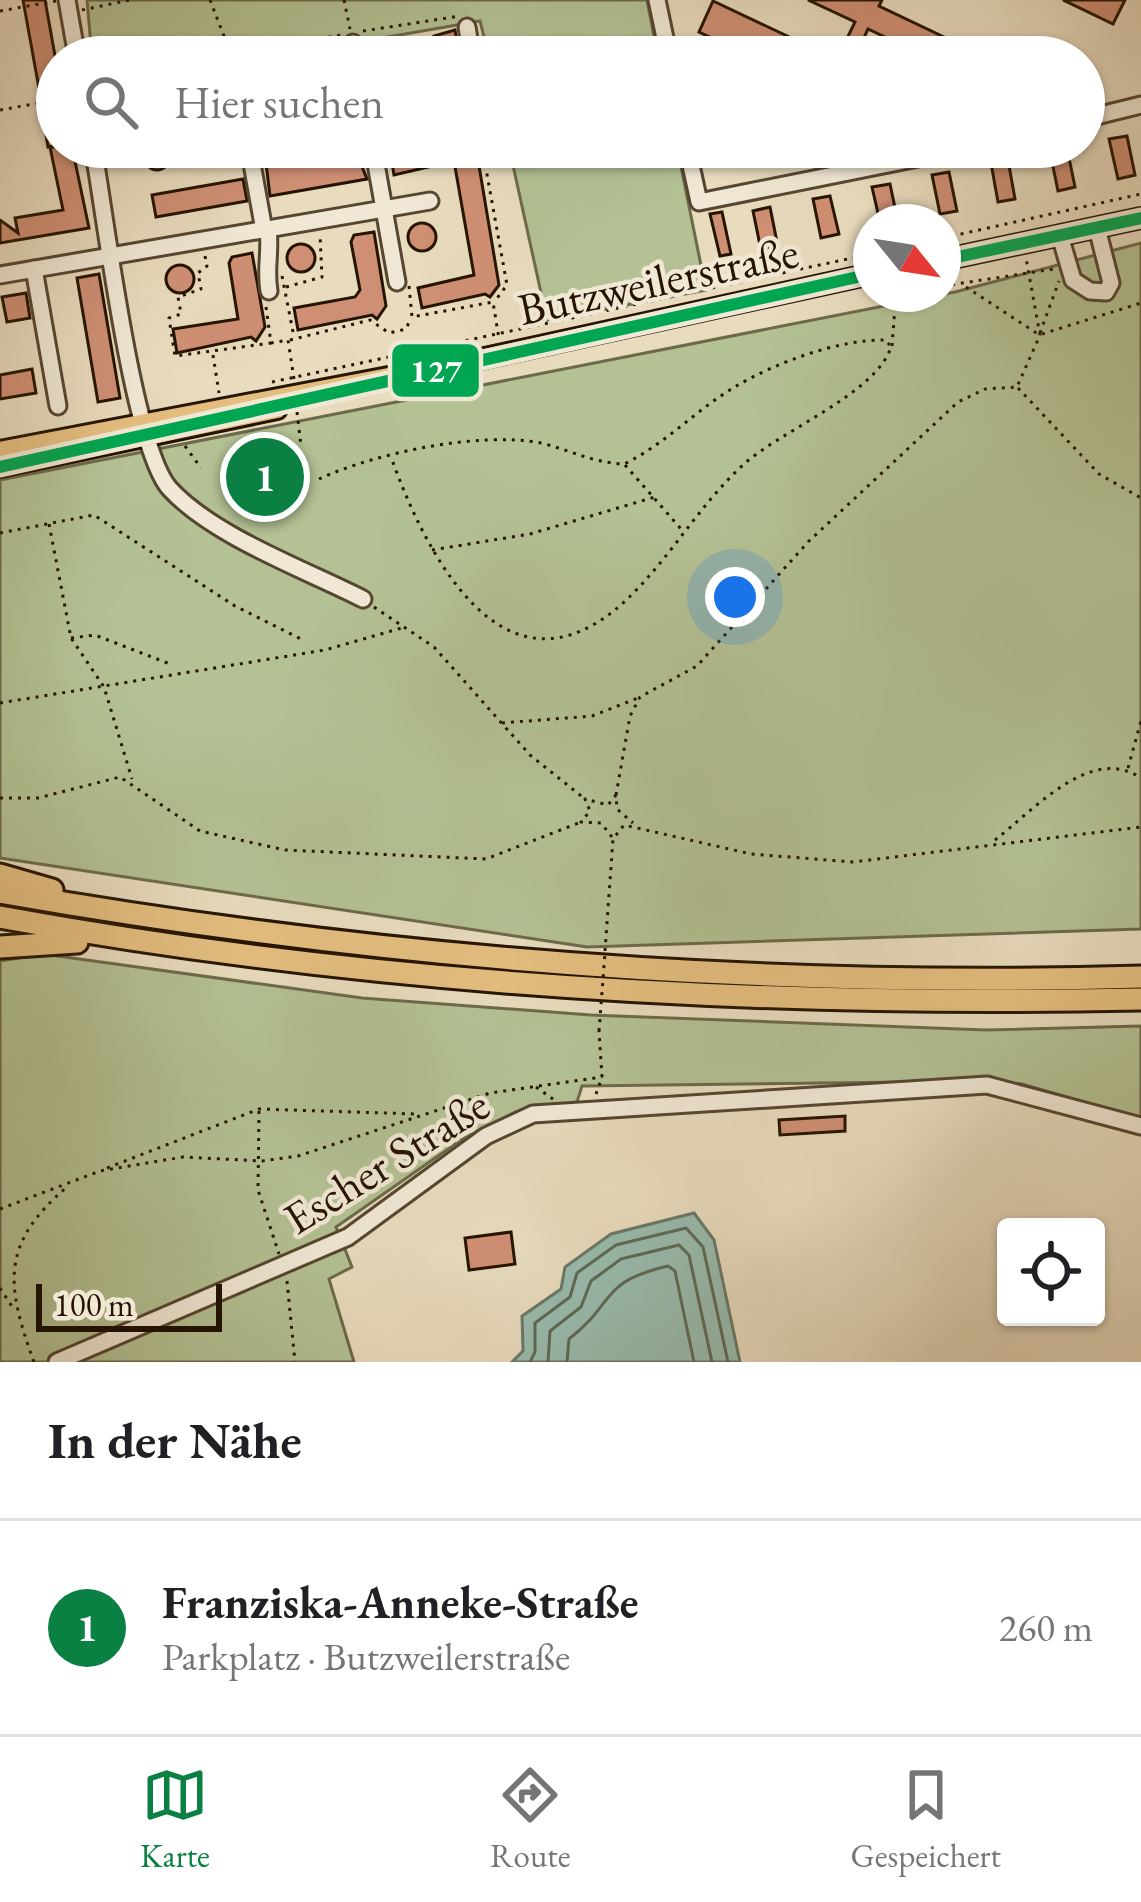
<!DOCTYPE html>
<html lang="de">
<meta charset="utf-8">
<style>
body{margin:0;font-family:"EB Garamond",serif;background:#f6f6f6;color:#202124}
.controls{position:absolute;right:36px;bottom:36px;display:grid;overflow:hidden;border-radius:12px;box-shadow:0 3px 9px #0004}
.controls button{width:108px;height:108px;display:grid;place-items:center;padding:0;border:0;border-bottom:3px solid #e0e0e0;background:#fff;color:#202124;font:60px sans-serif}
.compass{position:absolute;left:853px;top:204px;width:108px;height:108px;border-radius:50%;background:#fff;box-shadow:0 3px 9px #0004;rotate:120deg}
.scale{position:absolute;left:36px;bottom:30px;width:186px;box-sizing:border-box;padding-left:12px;border:6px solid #251401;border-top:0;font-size:33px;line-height:42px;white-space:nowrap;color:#251401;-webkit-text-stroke:9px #f0e8d5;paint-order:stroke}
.you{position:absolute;left:735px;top:597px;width:42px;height:42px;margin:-30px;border:9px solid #fff;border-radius:50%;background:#1a73e8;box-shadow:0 0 0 18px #1a73e833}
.badge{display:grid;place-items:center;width:78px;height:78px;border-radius:50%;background:#0b8043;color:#fff;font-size:39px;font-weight:700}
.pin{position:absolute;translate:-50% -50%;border:6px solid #fff;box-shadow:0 3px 12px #0006}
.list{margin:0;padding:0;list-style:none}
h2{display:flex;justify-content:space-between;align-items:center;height:156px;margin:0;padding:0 48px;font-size:51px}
h2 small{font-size:39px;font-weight:400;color:#757577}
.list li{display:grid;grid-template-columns:78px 1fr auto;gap:36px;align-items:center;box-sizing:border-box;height:216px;padding:0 48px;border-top:3px solid #e0e0e0}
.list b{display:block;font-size:45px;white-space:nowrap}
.list p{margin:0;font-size:39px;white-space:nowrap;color:#757577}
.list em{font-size:39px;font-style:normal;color:#757577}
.icon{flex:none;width:66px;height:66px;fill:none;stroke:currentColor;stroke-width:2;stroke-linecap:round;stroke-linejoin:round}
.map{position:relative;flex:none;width:1141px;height:1362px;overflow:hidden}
.search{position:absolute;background:#fff;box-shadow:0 3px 9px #0004;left:36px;right:36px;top:36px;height:132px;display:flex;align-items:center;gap:30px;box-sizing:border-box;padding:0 42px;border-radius:66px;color:#757577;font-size:45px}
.sheet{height:372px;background:#fff}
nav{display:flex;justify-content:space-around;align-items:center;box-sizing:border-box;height:168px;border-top:3px solid #e0e0e0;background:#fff;font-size:33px;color:#757577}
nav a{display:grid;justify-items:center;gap:6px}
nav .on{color:#0b8043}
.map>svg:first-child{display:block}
.green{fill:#b3c194;stroke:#6c6a4a;stroke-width:3}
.water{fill:#98bbad;stroke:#6a7868;stroke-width:3}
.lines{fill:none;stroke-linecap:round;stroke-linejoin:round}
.shore{stroke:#5e6857;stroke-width:3}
.building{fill:#cf8f74;stroke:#251401;stroke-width:3}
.minor-casing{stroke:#564630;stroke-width:21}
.major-casing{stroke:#251401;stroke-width:24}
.highway-casing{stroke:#251401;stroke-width:27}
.path{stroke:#251401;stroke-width:3;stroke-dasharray:3 6;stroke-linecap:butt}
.minor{stroke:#f0e8d5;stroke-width:15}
.major{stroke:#e4be7f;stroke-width:18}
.highway{stroke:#e4be7f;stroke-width:21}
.path-bridge{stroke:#251401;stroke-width:3;stroke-dasharray:3 6;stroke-linecap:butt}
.bus-1-casing{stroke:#f0e8d5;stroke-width:21}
.bus-1{stroke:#00a651;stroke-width:12}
.labels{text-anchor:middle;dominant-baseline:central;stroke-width:9;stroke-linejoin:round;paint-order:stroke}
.street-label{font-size:45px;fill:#251401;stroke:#f0e8d5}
.line-badge{stroke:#f0e8d5;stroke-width:4.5}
.badge-label{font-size:33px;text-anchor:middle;font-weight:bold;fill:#fff}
</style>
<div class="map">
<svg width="1141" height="1362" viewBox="0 0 1141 1362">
<rect width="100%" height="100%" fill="#e8dbbe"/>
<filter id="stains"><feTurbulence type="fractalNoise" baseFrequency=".00167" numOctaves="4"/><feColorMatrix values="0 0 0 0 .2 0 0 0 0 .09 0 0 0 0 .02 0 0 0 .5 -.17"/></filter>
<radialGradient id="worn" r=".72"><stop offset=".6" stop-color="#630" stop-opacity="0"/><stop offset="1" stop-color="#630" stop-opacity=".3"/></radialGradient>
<g class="green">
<polygon points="87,0 647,0 658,57 489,57 480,21 273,57 92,57"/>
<polygon points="509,147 677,147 706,290 547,320"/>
<polygon points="1141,243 1141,929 587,947 0,858 0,480 955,292"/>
<polygon points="43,954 362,998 591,1015 986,1030 1141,1026 1141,1119 1022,1084 987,1081 582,1086 577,1102 516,1112 461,1140 336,1227 352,1267 329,1279 354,1362 0,1362 0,961"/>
</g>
<polygon class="water" points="694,1213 714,1240 740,1362 512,1362 523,1351 522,1316 561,1289 565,1267 611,1234"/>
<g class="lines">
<g class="shore">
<polyline points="530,1362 535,1352 535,1323 570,1297 577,1273 616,1245 686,1228 703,1247 728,1362"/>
<polyline points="548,1362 550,1331 581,1307 591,1281 621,1259 679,1245 689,1255 712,1362"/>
<path d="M567 1362 569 1339C618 1301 597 1283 668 1266L675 1271 694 1362"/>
</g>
</g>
<g class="building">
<polygon points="23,0 45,0 57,67 57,145 48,147 43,116 50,114 46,93 40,94"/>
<polygon points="808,0 882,0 879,6 986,57 927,57 868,29 855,57 838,57 855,22"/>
<polygon points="1063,0 1125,0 1113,24"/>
<polygon points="713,1 766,26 832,57 752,57 699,32"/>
<polygon points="455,30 460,57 437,57 434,36"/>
<polygon points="1127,136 1135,175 1118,179 1109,139"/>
<circle cx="157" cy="158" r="12"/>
<polygon points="50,147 72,147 89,228 0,243 0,220 18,233 15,218 63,210"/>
<polygon points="264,147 354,147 367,179 270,196"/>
<polygon points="411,147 473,147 477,154 499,285 490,297 485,294 422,308 418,288 474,275 454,161 394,175 390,151"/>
<polygon points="1067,148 1075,187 1058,191 1050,152"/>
<polygon points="1008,160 1015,199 998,202 991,163"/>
<polygon points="949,172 957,211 940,214 932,175"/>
<polygon points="243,179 247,201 156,217 152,195"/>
<polygon points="890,184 898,222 880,222 872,187"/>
<polygon points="830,196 839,234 821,238 813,199"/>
<polygon points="770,207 778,247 761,250 753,211"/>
<polygon points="722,212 731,254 720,256 710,214"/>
<circle cx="422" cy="237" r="14"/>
<polygon points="374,232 386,306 377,319 372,315 298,330 294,308 355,297 360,290 351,242 354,235"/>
<circle cx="301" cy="258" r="14"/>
<polygon points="252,253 265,327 256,341 251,337 177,353 173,329 238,319 229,263 232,257"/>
<circle cx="180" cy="279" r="14"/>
<polygon points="99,274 120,398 98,402 77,278"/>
<polygon points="26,293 30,318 7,322 2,297"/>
<polygon points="32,369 36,393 0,399 0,375"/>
<polygon points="845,1116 845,1131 780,1135 779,1120"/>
<polygon points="511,1232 515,1264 469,1270 465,1238"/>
</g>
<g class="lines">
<defs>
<g id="minor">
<polyline points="67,0 77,57"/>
<polyline points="657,0 669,57"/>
<polyline points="467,27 472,57"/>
<polyline points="353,43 356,57"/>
<polyline points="1084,119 1141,105"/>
<path d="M93 147C105 213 133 449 170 489 213 536 306 570 363 599"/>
<polyline points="249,147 264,230"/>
<polyline points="373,147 397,282"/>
<polyline points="687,147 699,202 973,147"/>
<path d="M268 229C271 252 265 268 269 291"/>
<polyline points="1060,236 1073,280 1090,291 1106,292 1111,283 1097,228"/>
<polyline points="34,269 58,406"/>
<polyline points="0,275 430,201"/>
<polyline points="57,1362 348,1237 486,1136 533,1114 987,1085 1141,1126"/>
</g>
<g id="major">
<polyline points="943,260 1141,218"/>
<polyline points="0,451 462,363 871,274"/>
<polyline points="0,467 277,409"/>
</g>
<g id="highway">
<polyline points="0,875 52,890"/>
<path d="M0 892C376 958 760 988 1141 977"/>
<path d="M0 917C377 986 759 1007 1141 999"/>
<polyline points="0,947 77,942"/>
</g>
</defs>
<use href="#minor" class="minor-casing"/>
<use href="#major" class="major-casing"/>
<use href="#highway" class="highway-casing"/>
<g class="path">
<polyline points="210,0 232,57"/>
<polyline points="344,0 350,29"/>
<polyline points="82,10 130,0"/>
<polyline points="0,11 56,1"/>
<polyline points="363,31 460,16"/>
<polyline points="213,57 342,35"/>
<polyline points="0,110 57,100"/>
<polyline points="482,147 507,285 495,301"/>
<polyline points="943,238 1141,194"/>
<polyline points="205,256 207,266 198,273 201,289 178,297 181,314 169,318 175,356 271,343"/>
<polyline points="282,276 294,337"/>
<polyline points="409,286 412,317 493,302 499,339"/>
<polyline points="943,286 1054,269"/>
<polyline points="286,287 322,277 320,235"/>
<polyline points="966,287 1038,334"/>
<polyline points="266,307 271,343 288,340 294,379"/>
<polyline points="1040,333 1059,281"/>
<polyline points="1042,334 1141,303"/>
<polyline points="290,340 370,320 389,333 406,329 411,318"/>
<polyline points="892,346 896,294"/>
<polyline points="213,355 219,393"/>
<polyline points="272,382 871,254"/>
<polyline points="1018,388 1099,474 1141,498"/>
<polyline points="297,412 301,446"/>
<polyline points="185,446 201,468"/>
<polyline points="625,465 682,530"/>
<path d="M319 479C375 453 480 431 541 443 570 450 593 463 624 464 664 445 695 411 733 388 774 363 839 339 886 340L891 347C876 394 781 430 743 465 698 506 668 562 623 603 503 710 425 552 391 457"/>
<polyline points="49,524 71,638 104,687 132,779"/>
<polyline points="0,533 94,515 235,606 305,641"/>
<polyline points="432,550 530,534 655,497"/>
<polyline points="374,607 434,647 530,755 585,799"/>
<polyline points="71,638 95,635 170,664"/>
<polyline points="0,703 325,650 405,627"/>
<polyline points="502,723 592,716 638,698"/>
<polyline points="1128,768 1141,721"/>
<polyline points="616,795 630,716 640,697 697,666 808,542 958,402 985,389 1017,387 1040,335 1026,258"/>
<polyline points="0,798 38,798 120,777 200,831 285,850 486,859 581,822"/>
<polyline points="612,837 601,823 581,822 590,811 585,799 608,805 616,795 617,809 633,823"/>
<path d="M995 840C1034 810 1091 744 1141 778"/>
<polyline points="605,951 613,839 624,825 751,854 853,862 1141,827"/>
<polyline points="536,1087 553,1099"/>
<polyline points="596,1094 602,1077 599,1031"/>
<polyline points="259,1111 258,1190 279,1254"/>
<polyline points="107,1168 259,1109 416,1114"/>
<polyline points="0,1209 100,1171 183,1157 262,1161 298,1156 490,1093 602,1077"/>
<polyline points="287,1281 295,1362"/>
<polyline points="0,1288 13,1308"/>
<path d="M34 1362C6 1285 0 1244 67 1187"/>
</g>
<use href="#minor" class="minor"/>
<use href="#major" class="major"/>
<use href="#highway" class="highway"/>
<polyline class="path-bridge" points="599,1031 605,953"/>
<defs>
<g id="bus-1">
<polyline points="943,260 1141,218"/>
<polyline points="0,467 871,274"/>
</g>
</defs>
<use href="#bus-1" class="bus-1-casing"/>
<use href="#bus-1" class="bus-1"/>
</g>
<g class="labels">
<g class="street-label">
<text transform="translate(658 280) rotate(-12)">Butzweilerstraße</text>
<text transform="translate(386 1161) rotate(-32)">Escher Straße</text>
</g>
</g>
<rect class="line-badge" x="390" y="342" width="91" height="57" rx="12" fill="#00a651"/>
<g class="badge-label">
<text x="436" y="382">127</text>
</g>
<rect width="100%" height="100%" filter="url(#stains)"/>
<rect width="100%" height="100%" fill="url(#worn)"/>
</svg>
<div class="controls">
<button><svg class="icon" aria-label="locate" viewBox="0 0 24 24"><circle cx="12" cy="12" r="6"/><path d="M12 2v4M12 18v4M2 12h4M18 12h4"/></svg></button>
</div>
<svg class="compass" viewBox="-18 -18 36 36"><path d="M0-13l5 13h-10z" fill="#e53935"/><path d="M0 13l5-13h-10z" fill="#757577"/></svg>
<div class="scale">100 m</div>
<div class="you"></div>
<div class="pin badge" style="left:265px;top:477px">1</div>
<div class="search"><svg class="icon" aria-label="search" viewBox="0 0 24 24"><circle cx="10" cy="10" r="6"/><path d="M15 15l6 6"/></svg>Hier suchen</div>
</div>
<section class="sheet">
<h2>In der Nähe<small></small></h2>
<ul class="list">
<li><span class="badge">1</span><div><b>Franziska-Anneke-Straße</b><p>Parkplatz · Butzweilerstraße</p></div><em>260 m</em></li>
</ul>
</section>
<nav>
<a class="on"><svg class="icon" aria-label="map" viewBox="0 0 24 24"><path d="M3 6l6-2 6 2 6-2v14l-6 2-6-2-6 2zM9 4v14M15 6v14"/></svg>Karte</a>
<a><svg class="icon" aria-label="directions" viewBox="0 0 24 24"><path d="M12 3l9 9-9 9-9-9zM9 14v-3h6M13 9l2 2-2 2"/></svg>Route</a>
<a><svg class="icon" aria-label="saved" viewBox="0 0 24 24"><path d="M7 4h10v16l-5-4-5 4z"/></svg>Gespeichert</a>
</nav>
